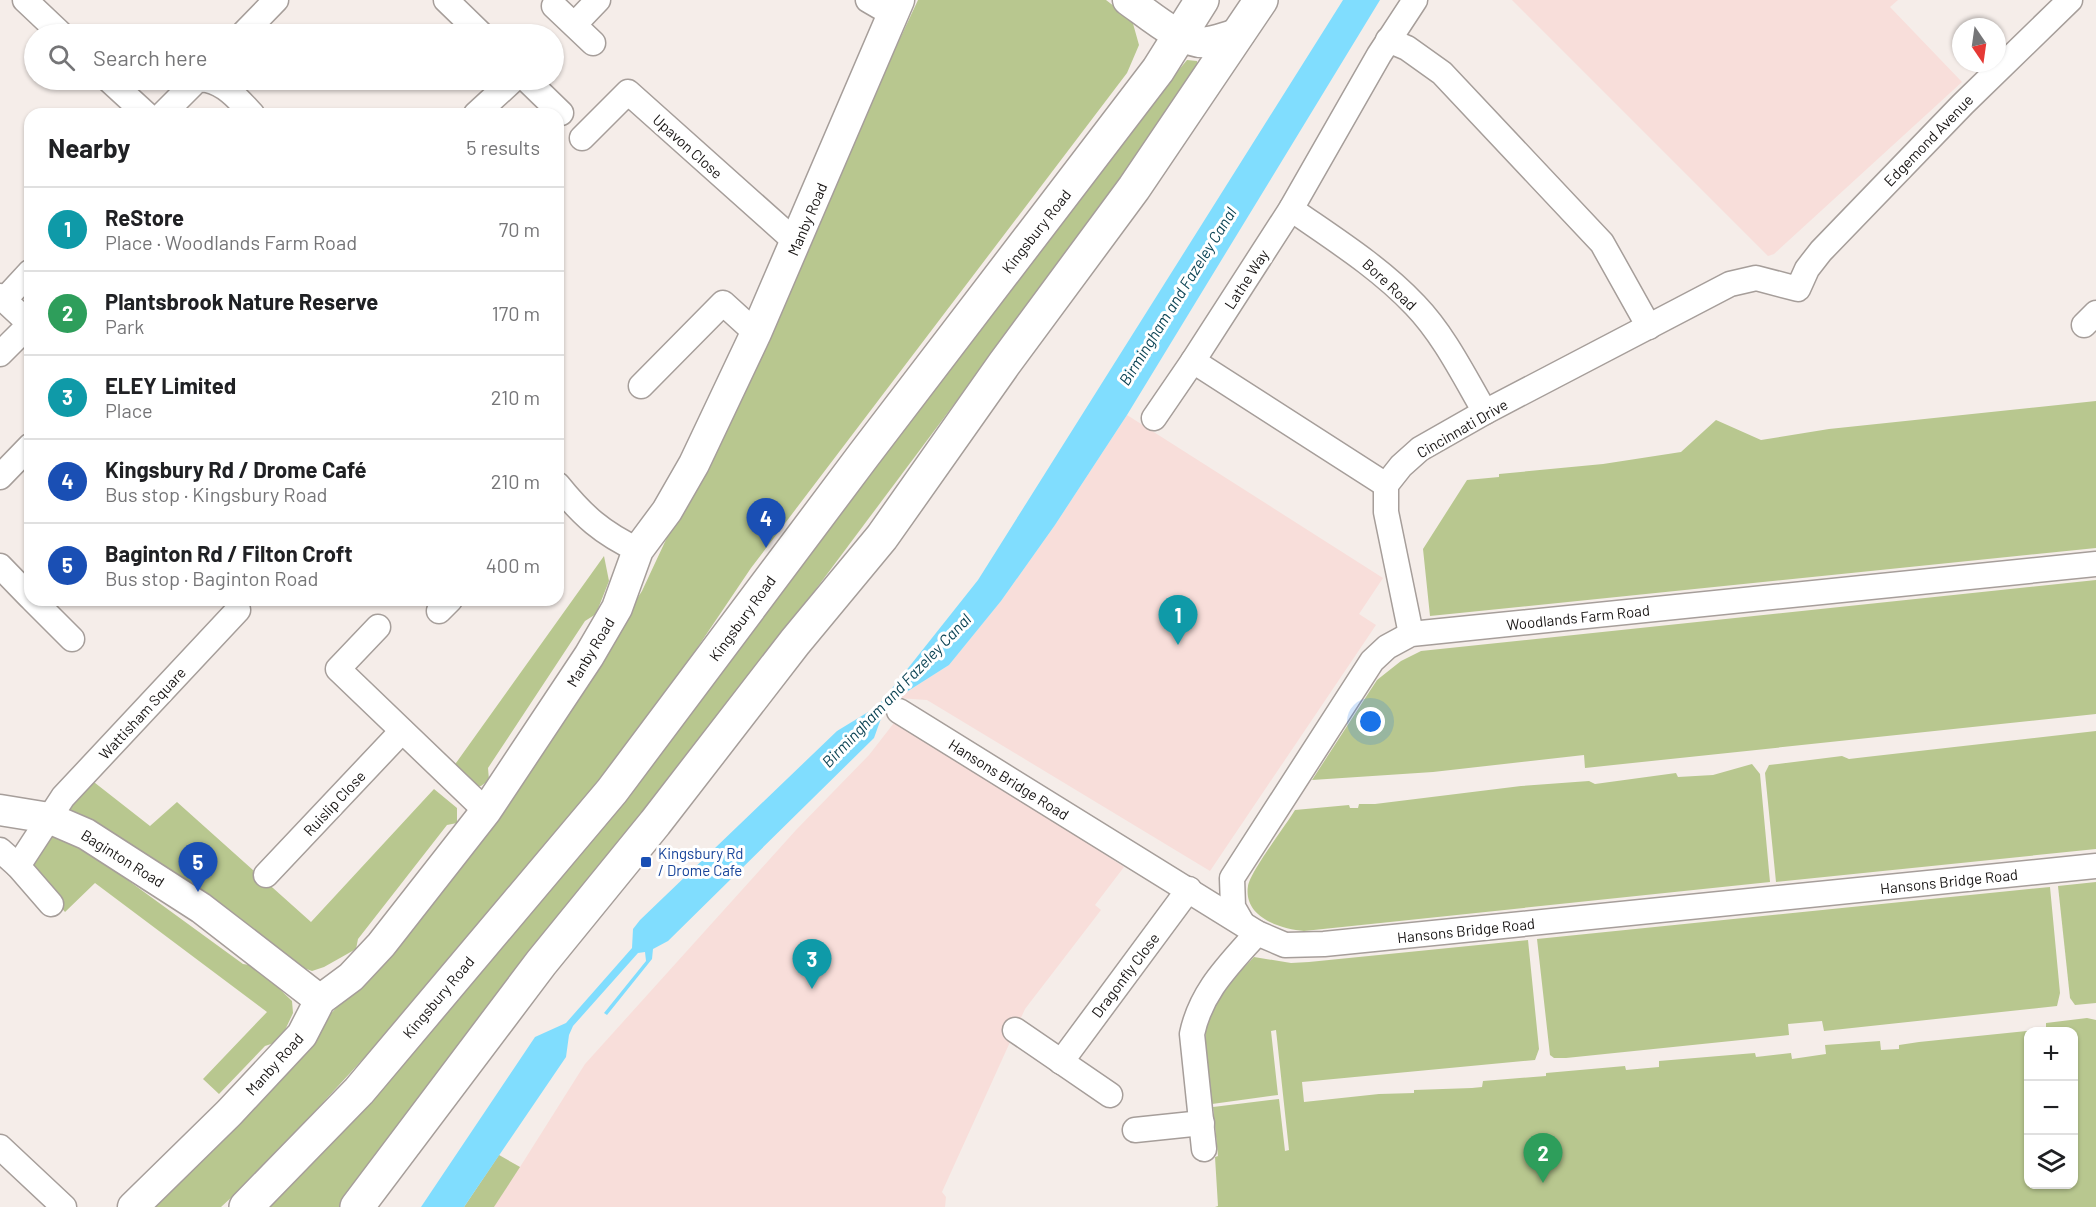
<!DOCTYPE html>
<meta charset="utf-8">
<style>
body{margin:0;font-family:Barlow,sans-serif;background:#f2f2f2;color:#202124}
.controls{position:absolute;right:18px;bottom:18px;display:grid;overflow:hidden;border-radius:12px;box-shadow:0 2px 4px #0004}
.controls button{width:54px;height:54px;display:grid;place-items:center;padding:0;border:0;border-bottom:2px solid #e0e0e0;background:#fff;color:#202124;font:30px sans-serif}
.compass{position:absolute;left:1952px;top:18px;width:54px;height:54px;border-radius:50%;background:#fff;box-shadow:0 2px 4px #0004;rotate:167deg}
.you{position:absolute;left:1371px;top:722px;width:21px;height:21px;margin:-15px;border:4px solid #fff;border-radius:50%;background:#1a73e8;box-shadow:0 0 0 9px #1a73e833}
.badge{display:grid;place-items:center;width:39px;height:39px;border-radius:50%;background:#118666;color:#fff;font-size:20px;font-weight:700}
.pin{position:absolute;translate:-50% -50px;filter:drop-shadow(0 2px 3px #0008)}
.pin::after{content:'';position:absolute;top:32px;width:21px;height:18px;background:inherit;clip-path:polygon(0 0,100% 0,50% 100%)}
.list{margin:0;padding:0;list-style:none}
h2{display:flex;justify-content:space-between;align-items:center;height:78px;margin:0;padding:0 24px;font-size:26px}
h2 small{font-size:20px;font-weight:400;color:#757577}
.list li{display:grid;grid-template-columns:39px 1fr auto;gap:18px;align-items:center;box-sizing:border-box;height:84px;padding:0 24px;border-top:2px solid #e0e0e0}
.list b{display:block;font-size:22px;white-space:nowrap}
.list p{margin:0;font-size:20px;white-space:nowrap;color:#757577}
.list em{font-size:20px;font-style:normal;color:#757577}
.icon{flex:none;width:33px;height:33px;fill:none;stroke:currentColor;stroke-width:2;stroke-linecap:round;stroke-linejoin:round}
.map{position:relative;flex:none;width:2096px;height:1207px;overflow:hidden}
.search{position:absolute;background:#fff;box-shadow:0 2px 4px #0004;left:24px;top:24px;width:540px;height:66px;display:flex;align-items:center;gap:15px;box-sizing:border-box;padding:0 21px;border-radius:33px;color:#757577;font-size:22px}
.panel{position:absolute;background:#fff;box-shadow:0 2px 4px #0004;left:24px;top:108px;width:540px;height:498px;border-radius:18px}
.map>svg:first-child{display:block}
.industrial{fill:#f8deda}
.green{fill:#b8c78f;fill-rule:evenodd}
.water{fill:#80ddfe}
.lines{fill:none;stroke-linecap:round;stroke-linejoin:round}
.minor-casing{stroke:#a69e9a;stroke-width:27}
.tertiary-casing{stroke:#a69e9a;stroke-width:33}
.trunk-casing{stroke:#a69e9a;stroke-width:36}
.minor{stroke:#fff;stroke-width:24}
.tertiary{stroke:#fff;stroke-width:30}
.trunk{stroke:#fff;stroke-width:33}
.transit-dot{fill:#1a4fb4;stroke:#fff;stroke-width:2}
.labels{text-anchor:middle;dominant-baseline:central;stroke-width:6;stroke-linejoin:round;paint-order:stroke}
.street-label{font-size:15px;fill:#181514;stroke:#fff}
.transit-label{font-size:15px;fill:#164399;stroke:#fff;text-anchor:start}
.water-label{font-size:16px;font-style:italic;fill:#0b4354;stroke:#fff}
</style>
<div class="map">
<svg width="2096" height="1207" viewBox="0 0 2096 1207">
<rect width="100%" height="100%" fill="#f5ede9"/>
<g class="industrial">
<polygon points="1512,0 1898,0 1890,7 1962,82 1774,254 1768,256"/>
<polygon points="1127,415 1383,578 1359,614 1376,625 1210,871 927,700 897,698 949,665 1001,601 1055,525"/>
<polygon points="897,719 1124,867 1095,905 1101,910 1025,1009 942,1192 946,1197 945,1207 464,1207 499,1155 520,1167 585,1064 796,830 869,755"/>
</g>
<g class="green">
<polygon points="918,0 1106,0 1132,20 1139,45 1127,73 751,568 654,712 443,972 260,1171 221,1207 142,1207 346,998 496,816 642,591"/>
<polygon points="1187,60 1197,61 1198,70 1106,201 715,724 342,1207 262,1207 1031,248"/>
<polygon points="2096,401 2096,548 1430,616 1423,549 1467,480 1499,477 1499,474 1603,464 1681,452 1716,420 1761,440 1829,429"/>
<polygon points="604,556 609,581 596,614 585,621 488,768 489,780 481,786 471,787 451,770"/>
<polygon points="2096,580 2096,714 1585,768 1584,755 1433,772 1312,780 1377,680 1401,661 1421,651"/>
<polygon points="2096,731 2096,849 1776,882 1765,773 1769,765 1842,756 1849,759 1866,757"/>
<path d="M1752 764 1760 774 1770 882 1304 931C1280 929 1243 917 1248 886 1250 872 1286 825 1295 810L1349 805 1350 808H1358L1359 804H1375L1521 786 1589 781 1595 784 1676 773 1678 777 1713 775Z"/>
<polygon points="90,779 150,826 177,802 311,922 434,789 457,808 457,823 447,825 358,939 356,949 324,967 312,971 290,963 70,811 70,803"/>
<polygon points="55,831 107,865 243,964 256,966 292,1001 293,1013 280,1041 265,1046 219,1094 203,1079 267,1012 95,883 65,912 25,863"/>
<polygon points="2096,882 2096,1003 2075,1005 2070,998 2058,886"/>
<polygon points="2050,887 2060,993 2057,1006 1824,1031 1822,1021 1788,1024 1789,1035 1566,1058 1554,1058 1550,1055 1537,939"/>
<path d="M1528 940 1539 1049 1535 1060 1302 1082 1304 1102 1379 1094 1414 1093V1090L1472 1088 1482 1087 1483 1081 1546 1076V1073L1625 1066 1626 1070 1659 1067V1061L1755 1053 1756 1057 1791 1053 1792 1059 1826 1054 1825 1045 1880 1041 1881 1050 1899 1049V1045L1919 1042 2046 1029V1023L2087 1018 2096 1020V1207H1215L1218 1206 1215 1157 1218 1156 1213 1107 1279 1099 1285 1151 1289 1150 1276 1030 1271 1031 1278 1095 1212 1104C1208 1070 1197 1029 1216 999 1226 984 1242 970 1254 957L1291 963 1309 962ZM2028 1032H2074V1184H2028Z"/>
<polygon points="499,1155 520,1167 494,1207 464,1207"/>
</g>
<polygon class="water" points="1343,0 1380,0 1127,415 1055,525 1001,601 949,665 897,698 884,710 874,738 668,941 653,949 652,959 607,1015 604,1013 646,961 645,952 638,953 573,1026 569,1035 566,1057 464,1207 421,1207 535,1037 566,1023 632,948 633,929 640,920 837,731 878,706 978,580"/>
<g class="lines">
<defs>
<g id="minor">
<polyline points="25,0 61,34"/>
<polyline points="446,0 481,34"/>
<polyline points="868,0 892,14"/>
<polyline points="554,6 593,43"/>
<polyline points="575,24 598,0"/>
<polyline points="243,34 276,0"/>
<polyline points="1388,40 1407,48 1442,73 1602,243 1649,327"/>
<polyline points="109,80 146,114"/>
<path d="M207 80C226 84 239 100 252 114"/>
<polyline points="527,80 561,113"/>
<polyline points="163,114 197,80 201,80"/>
<polyline points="476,114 513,80"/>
<polyline points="582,138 628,92 797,243"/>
<path d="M1291 209C1334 239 1379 267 1415 305 1444 335 1464 376 1485 412"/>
<polyline points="0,296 30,324"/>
<polyline points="4,300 30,272"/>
<polyline points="2084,325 2096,313"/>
<polyline points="0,354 30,324"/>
<polyline points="641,386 723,303 756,333"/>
<polyline points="1154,418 1193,361"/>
<polyline points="0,477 30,446"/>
<path d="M558 485C583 516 602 533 638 550"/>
<polyline points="1386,485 1193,361 1291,209 1379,55 1415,0"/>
<polyline points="0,566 30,597"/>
<polyline points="33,600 72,639"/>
<polyline points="439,611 450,600"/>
<polyline points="378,627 338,669 486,811"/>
<polyline points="1411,634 1386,512 1386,485 1401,466 1420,449 1485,412 1730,284 1756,278 1798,289 1807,269 1821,251 1963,104 2070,0"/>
<polyline points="899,711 1257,933 1285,945 1324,944 2096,866"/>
<polyline points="0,850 18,866 51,904"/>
<polyline points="18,866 63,797 238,610"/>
<polyline points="266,875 402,731"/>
<polyline points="1241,921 1233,907 1232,878 1372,661 1387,647 1411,634 2096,564"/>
<polyline points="1015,1030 1110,1095"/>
<polyline points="1061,1062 1189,889"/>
<polyline points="1135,1130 1202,1123"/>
<polyline points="0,1147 64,1207"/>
<path d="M1204 1149 1192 1034C1201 991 1229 965 1257 933"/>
</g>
<g id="tertiary">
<path d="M1128 0C1147 13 1184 46 1208 42 1219 40 1230 36 1240 33"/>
<polyline points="0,810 49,818 86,834 201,908 320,1000"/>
<polyline points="133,1207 229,1113 302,1035 320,1000 351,977 381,945 486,811 589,656 617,608 638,550 667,511 694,464 756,333 899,0"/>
</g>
<g id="trunk">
<polyline points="246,1207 359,1091 612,791 863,456 1158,70 1202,0"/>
<polyline points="357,1207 541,963 655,823 795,642 882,537 1004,364 1134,188 1261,0"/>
</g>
</defs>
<use href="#minor" class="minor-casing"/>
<use href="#tertiary" class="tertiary-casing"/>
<use href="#trunk" class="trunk-casing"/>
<use href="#minor" class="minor"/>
<use href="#tertiary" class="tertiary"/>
<use href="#trunk" class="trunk"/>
</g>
<rect class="transit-dot" x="640" y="856" width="12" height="12" rx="3"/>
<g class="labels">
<g class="street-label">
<text transform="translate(1928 140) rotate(-46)">Edgemond Avenue</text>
<text transform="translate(688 146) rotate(42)">Upavon Close</text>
<text transform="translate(807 219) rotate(-67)">Manby Road</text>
<text transform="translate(1036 231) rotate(-52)">Kingsbury Road</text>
<text transform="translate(1246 279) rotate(-57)">Lathe Way</text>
<text transform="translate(1390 284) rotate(43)">Bore Road</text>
<text transform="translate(1462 428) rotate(-30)">Cincinnati Drive</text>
<text transform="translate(1578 617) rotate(-6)">Woodlands Farm Road</text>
<text transform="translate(742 618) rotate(-54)">Kingsbury Road</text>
<text transform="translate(590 652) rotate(-59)">Manby Road</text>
<text transform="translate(142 713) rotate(-47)">Wattisham Square</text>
<text transform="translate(1009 779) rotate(32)">Hansons Bridge Road</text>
<text transform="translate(334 803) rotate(-47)">Ruislip Close</text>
<text transform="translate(123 858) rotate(32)">Baginton Road</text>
<text transform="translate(1949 881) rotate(-6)">Hansons Bridge Road</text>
<text transform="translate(1466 930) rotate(-6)">Hansons Bridge Road</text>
<text transform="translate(1125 975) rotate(-53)">Dragonfly Close</text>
<text transform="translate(438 997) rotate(-50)">Kingsbury Road</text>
<text transform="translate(274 1064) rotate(-48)">Manby Road</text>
</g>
<g class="transit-label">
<text x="658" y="853">Kingsbury Rd<tspan x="658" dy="17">/ Drome Cafe</tspan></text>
</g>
<g class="water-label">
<text transform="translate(1177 296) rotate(-58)">Birmingham and Fazeley Canal</text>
<text transform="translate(896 690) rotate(-46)">Birmingham and Fazeley Canal</text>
</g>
</g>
</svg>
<div class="controls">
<button>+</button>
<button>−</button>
<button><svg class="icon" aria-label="layers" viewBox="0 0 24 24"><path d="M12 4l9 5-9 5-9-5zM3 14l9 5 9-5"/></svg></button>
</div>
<svg class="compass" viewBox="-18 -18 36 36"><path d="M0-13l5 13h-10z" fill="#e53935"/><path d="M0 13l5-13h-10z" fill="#757577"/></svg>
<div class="you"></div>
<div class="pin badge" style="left:1178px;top:645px;background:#0f9aa8">1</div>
<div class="pin badge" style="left:1543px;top:1183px;background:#2e9e5b">2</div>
<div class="pin badge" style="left:812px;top:989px;background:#0f9aa8">3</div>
<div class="pin badge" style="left:766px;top:548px;background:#1a4fb4">4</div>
<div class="pin badge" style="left:198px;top:892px;background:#1a4fb4">5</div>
<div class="search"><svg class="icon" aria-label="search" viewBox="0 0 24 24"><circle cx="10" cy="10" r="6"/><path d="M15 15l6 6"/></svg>Search here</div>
<section class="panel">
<h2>Nearby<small>5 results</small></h2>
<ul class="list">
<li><span class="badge" style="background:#0f9aa8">1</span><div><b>ReStore</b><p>Place · Woodlands Farm Road</p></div><em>70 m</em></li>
<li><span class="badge" style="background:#2e9e5b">2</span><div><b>Plantsbrook Nature Reserve</b><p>Park</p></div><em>170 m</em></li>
<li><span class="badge" style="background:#0f9aa8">3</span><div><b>ELEY Limited</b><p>Place</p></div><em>210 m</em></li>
<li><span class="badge" style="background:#1a4fb4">4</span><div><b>Kingsbury Rd / Drome Café</b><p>Bus stop · Kingsbury Road</p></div><em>210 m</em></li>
<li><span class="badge" style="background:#1a4fb4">5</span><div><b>Baginton Rd / Filton Croft</b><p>Bus stop · Baginton Road</p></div><em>400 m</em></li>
</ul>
</section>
</div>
